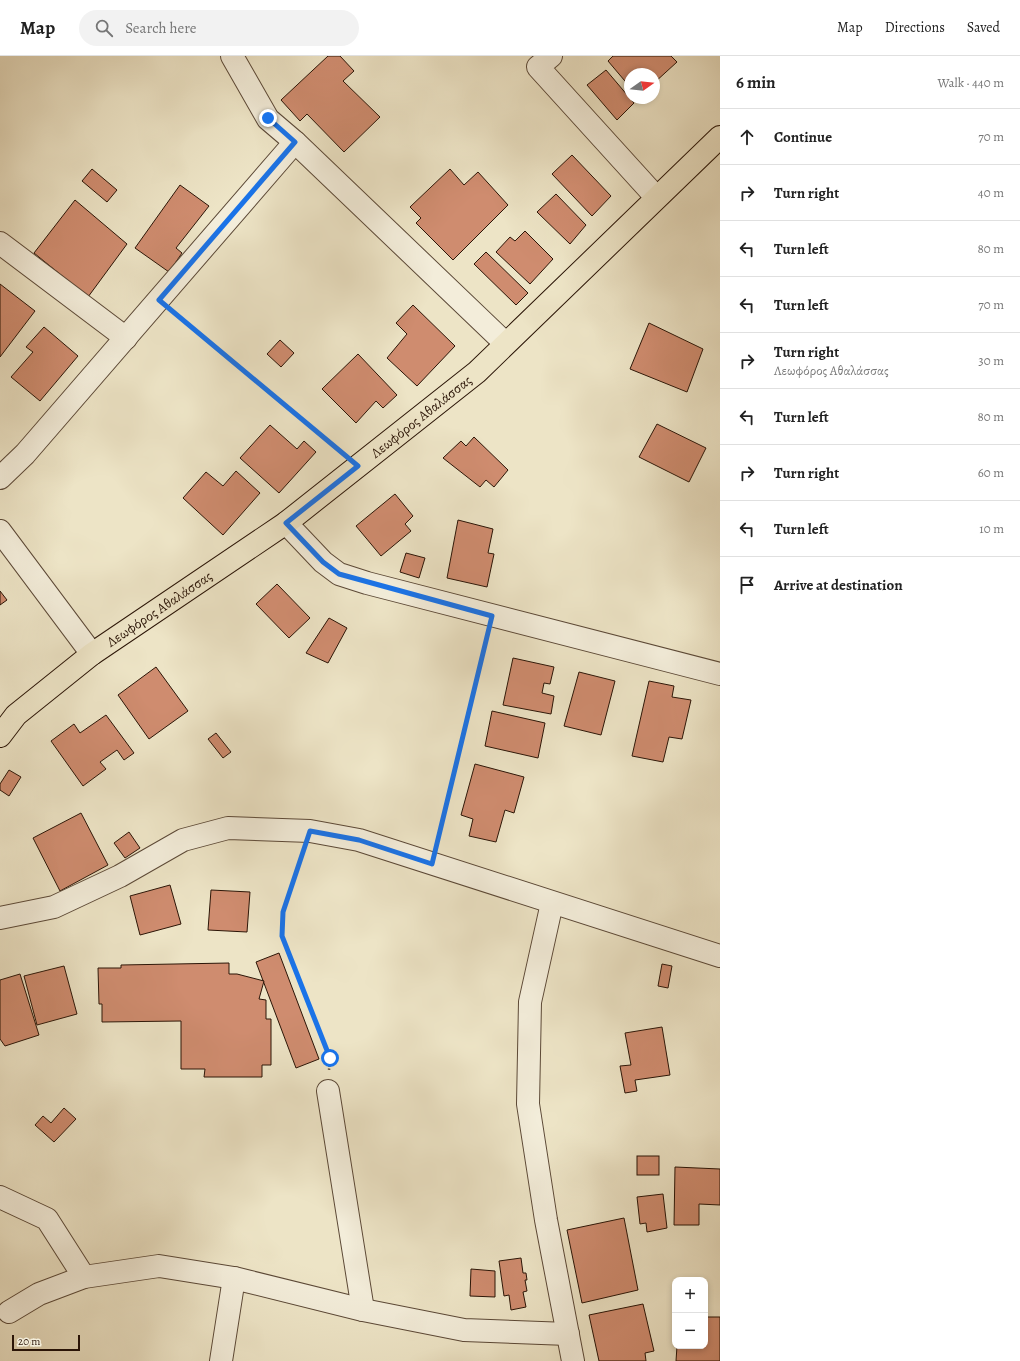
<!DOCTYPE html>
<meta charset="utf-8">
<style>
body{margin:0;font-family:Alegreya,serif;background:#f2f2f2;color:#222}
.controls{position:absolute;right:12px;bottom:12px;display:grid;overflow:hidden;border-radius:8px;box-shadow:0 2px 6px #0003}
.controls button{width:36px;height:36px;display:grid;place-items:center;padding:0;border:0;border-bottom:1px solid #e0e0e0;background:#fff;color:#222;font:20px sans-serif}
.compass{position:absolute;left:624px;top:12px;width:36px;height:36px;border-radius:50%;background:#fff;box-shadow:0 2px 6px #0003;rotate:75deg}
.scale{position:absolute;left:12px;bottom:10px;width:68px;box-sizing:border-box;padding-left:4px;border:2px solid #2b1507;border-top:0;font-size:11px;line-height:14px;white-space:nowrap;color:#2b1507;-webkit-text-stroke:3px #f3edda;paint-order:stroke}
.stop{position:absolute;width:12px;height:12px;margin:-9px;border:3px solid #1a73e8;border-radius:50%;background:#fff}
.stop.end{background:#1a73e8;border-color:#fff;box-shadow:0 1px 4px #0008}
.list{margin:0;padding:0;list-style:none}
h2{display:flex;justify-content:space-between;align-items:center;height:52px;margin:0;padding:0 16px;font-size:17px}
h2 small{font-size:13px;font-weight:400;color:#767676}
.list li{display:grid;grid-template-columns:26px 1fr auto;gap:12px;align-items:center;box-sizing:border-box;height:56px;padding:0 16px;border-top:1px solid #e0e0e0}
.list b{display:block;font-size:15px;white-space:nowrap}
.list p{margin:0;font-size:13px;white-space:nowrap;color:#767676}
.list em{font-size:13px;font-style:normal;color:#767676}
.icon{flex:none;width:22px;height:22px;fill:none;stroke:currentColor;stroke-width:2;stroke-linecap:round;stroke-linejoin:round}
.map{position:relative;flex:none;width:720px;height:1305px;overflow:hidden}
header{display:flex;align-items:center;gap:24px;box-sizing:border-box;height:56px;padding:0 20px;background:#fff;border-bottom:1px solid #e0e0e0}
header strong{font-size:19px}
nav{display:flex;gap:22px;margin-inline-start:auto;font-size:14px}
.search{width:280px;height:36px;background:#f2f2f2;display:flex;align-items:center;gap:10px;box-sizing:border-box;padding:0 14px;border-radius:22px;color:#767676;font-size:15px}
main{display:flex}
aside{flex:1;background:#fff}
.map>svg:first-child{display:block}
.building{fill:#cf8c6f;stroke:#2b1507}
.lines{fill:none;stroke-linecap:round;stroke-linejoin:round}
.minor-casing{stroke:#5c4937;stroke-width:24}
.major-casing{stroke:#2b1507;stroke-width:24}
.path{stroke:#2b1507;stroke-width:2.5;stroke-dasharray:1 2;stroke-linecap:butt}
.minor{stroke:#f3edda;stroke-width:22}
.major{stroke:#ede4c6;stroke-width:22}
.route{stroke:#1a73e8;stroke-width:5}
.labels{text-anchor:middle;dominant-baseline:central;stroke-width:3.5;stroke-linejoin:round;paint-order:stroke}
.street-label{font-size:14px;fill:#2b1507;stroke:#f3edda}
</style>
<header>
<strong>Map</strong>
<div class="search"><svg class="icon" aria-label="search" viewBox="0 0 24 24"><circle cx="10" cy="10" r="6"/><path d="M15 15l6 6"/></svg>Search here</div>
<nav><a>Map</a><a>Directions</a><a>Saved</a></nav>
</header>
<main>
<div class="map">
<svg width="720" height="1305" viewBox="0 0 720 1305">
<rect width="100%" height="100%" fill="#ede4c6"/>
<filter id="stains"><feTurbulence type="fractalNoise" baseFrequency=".005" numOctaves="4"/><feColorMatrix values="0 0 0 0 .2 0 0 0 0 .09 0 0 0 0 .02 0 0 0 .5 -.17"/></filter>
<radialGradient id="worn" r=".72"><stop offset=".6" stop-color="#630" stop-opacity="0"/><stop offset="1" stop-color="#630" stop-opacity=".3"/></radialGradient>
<g class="building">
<polygon points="328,0 340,0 354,15 343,25 380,61 344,96 307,58 300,65 281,44"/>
<polygon points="613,0 671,0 677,6 654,27 654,18 630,18 630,31 608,5"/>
<polygon points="606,14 634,47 617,64 587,29"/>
<polygon points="572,99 611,140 592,160 552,118"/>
<polygon points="92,113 117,134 107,146 82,125"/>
<polygon points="450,113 464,129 478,116 508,149 453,204 416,167 421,162 410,151"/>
<polygon points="180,129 209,150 176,192 182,197 169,216 135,192"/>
<polygon points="556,138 586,169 570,188 537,156"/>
<polygon points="75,144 127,188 88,241 34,197"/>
<polygon points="525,175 553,203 530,228 496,196 510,181 515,185"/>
<polygon points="486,196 528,237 516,249 474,208"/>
<polygon points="0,228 35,255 0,301"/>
<polygon points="413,249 455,290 417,330 387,302 407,278 396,267"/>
<polygon points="649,267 703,293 687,336 630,313"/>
<polygon points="44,271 78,300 40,345 11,321 33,296 26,291"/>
<polygon points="280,284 294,297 281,311 267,298"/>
<polygon points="358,298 397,339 383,352 376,345 356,367 322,333"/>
<polygon points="657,368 706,392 689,426 639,401"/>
<polygon points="270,369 297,393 304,385 316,396 279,437 240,402"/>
<polygon points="474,381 508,414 494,431 486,424 480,431 443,402 461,385 466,390"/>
<polygon points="236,415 260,437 223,479 183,442 206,416 223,430"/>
<polygon points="395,438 413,460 405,468 411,475 381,500 356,470"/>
<polygon points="458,464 493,473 488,497 494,498 487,531 447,522"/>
<polygon points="406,497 425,502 419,522 400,516"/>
<polygon points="277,528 310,562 289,582 256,548"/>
<polygon points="0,535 7,544 0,549"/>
<polygon points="329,562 347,572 328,607 306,597"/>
<polygon points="513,602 554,611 550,628 544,627 542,637 554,640 551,658 503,649"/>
<polygon points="156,611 188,655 149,683 118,639"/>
<polygon points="579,616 615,625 601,679 564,670"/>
<polygon points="649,625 674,630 672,641 691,644 682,683 669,681 663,706 632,700"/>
<polygon points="492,655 545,667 538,702 485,690"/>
<polygon points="106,659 134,697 124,704 117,694 100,706 106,713 83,730 51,685 74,668 80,677"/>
<polygon points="216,677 231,696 223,702 208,683"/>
<polygon points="475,708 524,721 514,757 505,754 496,786 469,780 473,763 461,759"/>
<polygon points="9,714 21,721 9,740 0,734 0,728"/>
<polygon points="81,757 108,809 60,835 33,782"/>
<polygon points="129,776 140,792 125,802 114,787"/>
<polygon points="170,829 181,868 140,879 130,840"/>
<polygon points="211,834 250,836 247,876 208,874"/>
<polygon points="279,897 319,1003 296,1012 256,906"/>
<polygon points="229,907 229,918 237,918 264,925 259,943 266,944 266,963 271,963 271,1009 262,1009 262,1021 204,1021 205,1013 181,1013 181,965 102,966 102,948 99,948 98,912 121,912 121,909"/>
<polygon points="662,908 672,910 668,932 658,930"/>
<polygon points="64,910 77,958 37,969 24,920"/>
<polygon points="20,918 39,979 5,990 0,983 0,924"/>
<polygon points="662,971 670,1019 635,1024 637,1035 625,1037 620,1010 631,1009 625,977"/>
<polygon points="64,1052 76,1063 54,1086 35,1069 43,1060 51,1067"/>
<rect x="637" y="1100" width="22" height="19"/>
<polygon points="675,1111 720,1113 720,1149 699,1148 699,1169 674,1169"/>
<polygon points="663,1138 667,1172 647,1176 646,1167 640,1168 637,1141"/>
<polygon points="624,1162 638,1234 582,1247 567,1174"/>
<polygon points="521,1202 523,1217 526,1217 527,1224 525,1224 527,1235 523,1236 526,1251 511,1254 509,1239 504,1240 499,1205"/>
<polygon points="471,1213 495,1215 495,1241 470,1240"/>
<polygon points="643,1248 654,1295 645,1297 646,1305 599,1305 589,1259"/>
<polygon points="705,1261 720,1261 720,1305 676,1305 677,1290 705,1290"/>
</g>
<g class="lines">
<defs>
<g id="minor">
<polyline points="232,0 268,63 295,86 505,287"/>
<polyline points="551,0 538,11 656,141"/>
<polyline points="0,187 126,282"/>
<polyline points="0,422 25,398 295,86"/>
<polyline points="286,467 323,506 339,518 367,527 720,618"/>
<polyline points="0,475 92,598"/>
<polyline points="552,847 530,946 528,1048 546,1164 573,1305"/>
<polyline points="0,862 54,851 120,820 183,784 228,772 310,775 359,784 720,900"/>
<polyline points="328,1035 363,1254"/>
<polyline points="0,1141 47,1163 84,1221"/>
<polyline points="9,1256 39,1238 84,1221 159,1210 234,1222 363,1254 464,1274 568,1278"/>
<polyline points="221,1305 234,1222"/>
</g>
<g id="major">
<path id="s1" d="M0 680 16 659 92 598 286 467 477 316 720 81"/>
</g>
</defs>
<use href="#minor" class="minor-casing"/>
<use href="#major" class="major-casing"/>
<g class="path">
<polyline points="176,258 341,396"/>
<polyline points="437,787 487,582"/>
<polyline points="303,797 283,857 282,880 330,1002 329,1014"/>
</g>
<use href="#minor" class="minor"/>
<use href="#major" class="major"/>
</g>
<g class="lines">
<polyline class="route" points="268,62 295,86 159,244 358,410 286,467 323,506 339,518 492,560 432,808 359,784 310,775 283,856 282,880 330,1002"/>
</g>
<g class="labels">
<g class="street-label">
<text stroke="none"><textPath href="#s1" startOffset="530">Λεωφόρος Αθαλάσσας</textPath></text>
<text stroke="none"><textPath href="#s1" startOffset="205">Λεωφόρος Αθαλάσσας</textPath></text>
</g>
</g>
<rect width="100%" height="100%" filter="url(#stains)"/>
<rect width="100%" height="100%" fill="url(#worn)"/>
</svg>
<div class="controls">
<button>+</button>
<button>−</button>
</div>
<svg class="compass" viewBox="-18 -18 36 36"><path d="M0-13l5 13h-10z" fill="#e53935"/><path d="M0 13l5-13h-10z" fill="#767676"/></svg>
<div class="scale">20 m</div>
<div class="stop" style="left:330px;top:1002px"></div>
<div class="stop end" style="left:268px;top:62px"></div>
</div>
<aside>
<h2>6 min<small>Walk · 440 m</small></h2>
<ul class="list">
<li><svg class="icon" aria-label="ahead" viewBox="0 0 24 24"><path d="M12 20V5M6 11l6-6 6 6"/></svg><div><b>Continue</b></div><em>70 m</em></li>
<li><svg class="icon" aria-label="right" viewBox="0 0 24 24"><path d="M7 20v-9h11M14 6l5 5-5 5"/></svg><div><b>Turn right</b></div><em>40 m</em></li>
<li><svg class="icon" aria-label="left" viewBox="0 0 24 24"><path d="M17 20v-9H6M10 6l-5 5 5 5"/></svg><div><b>Turn left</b></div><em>80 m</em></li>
<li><svg class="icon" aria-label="left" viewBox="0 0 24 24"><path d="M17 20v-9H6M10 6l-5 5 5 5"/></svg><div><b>Turn left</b></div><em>70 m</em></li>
<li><svg class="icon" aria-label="right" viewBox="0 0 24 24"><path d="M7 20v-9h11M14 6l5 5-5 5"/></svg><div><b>Turn right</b><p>Λεωφόρος Αθαλάσσας</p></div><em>30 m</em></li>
<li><svg class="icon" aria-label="left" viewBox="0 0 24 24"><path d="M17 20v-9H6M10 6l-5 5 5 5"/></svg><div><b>Turn left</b></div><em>80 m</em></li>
<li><svg class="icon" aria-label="right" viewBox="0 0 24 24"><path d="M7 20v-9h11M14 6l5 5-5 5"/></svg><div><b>Turn right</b></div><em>60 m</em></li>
<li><svg class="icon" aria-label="left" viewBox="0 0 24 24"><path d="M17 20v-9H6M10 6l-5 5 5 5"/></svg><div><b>Turn left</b></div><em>10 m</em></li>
<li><svg class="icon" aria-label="arrive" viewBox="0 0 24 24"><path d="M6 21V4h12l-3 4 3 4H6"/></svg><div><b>Arrive at destination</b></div></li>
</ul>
</aside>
</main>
